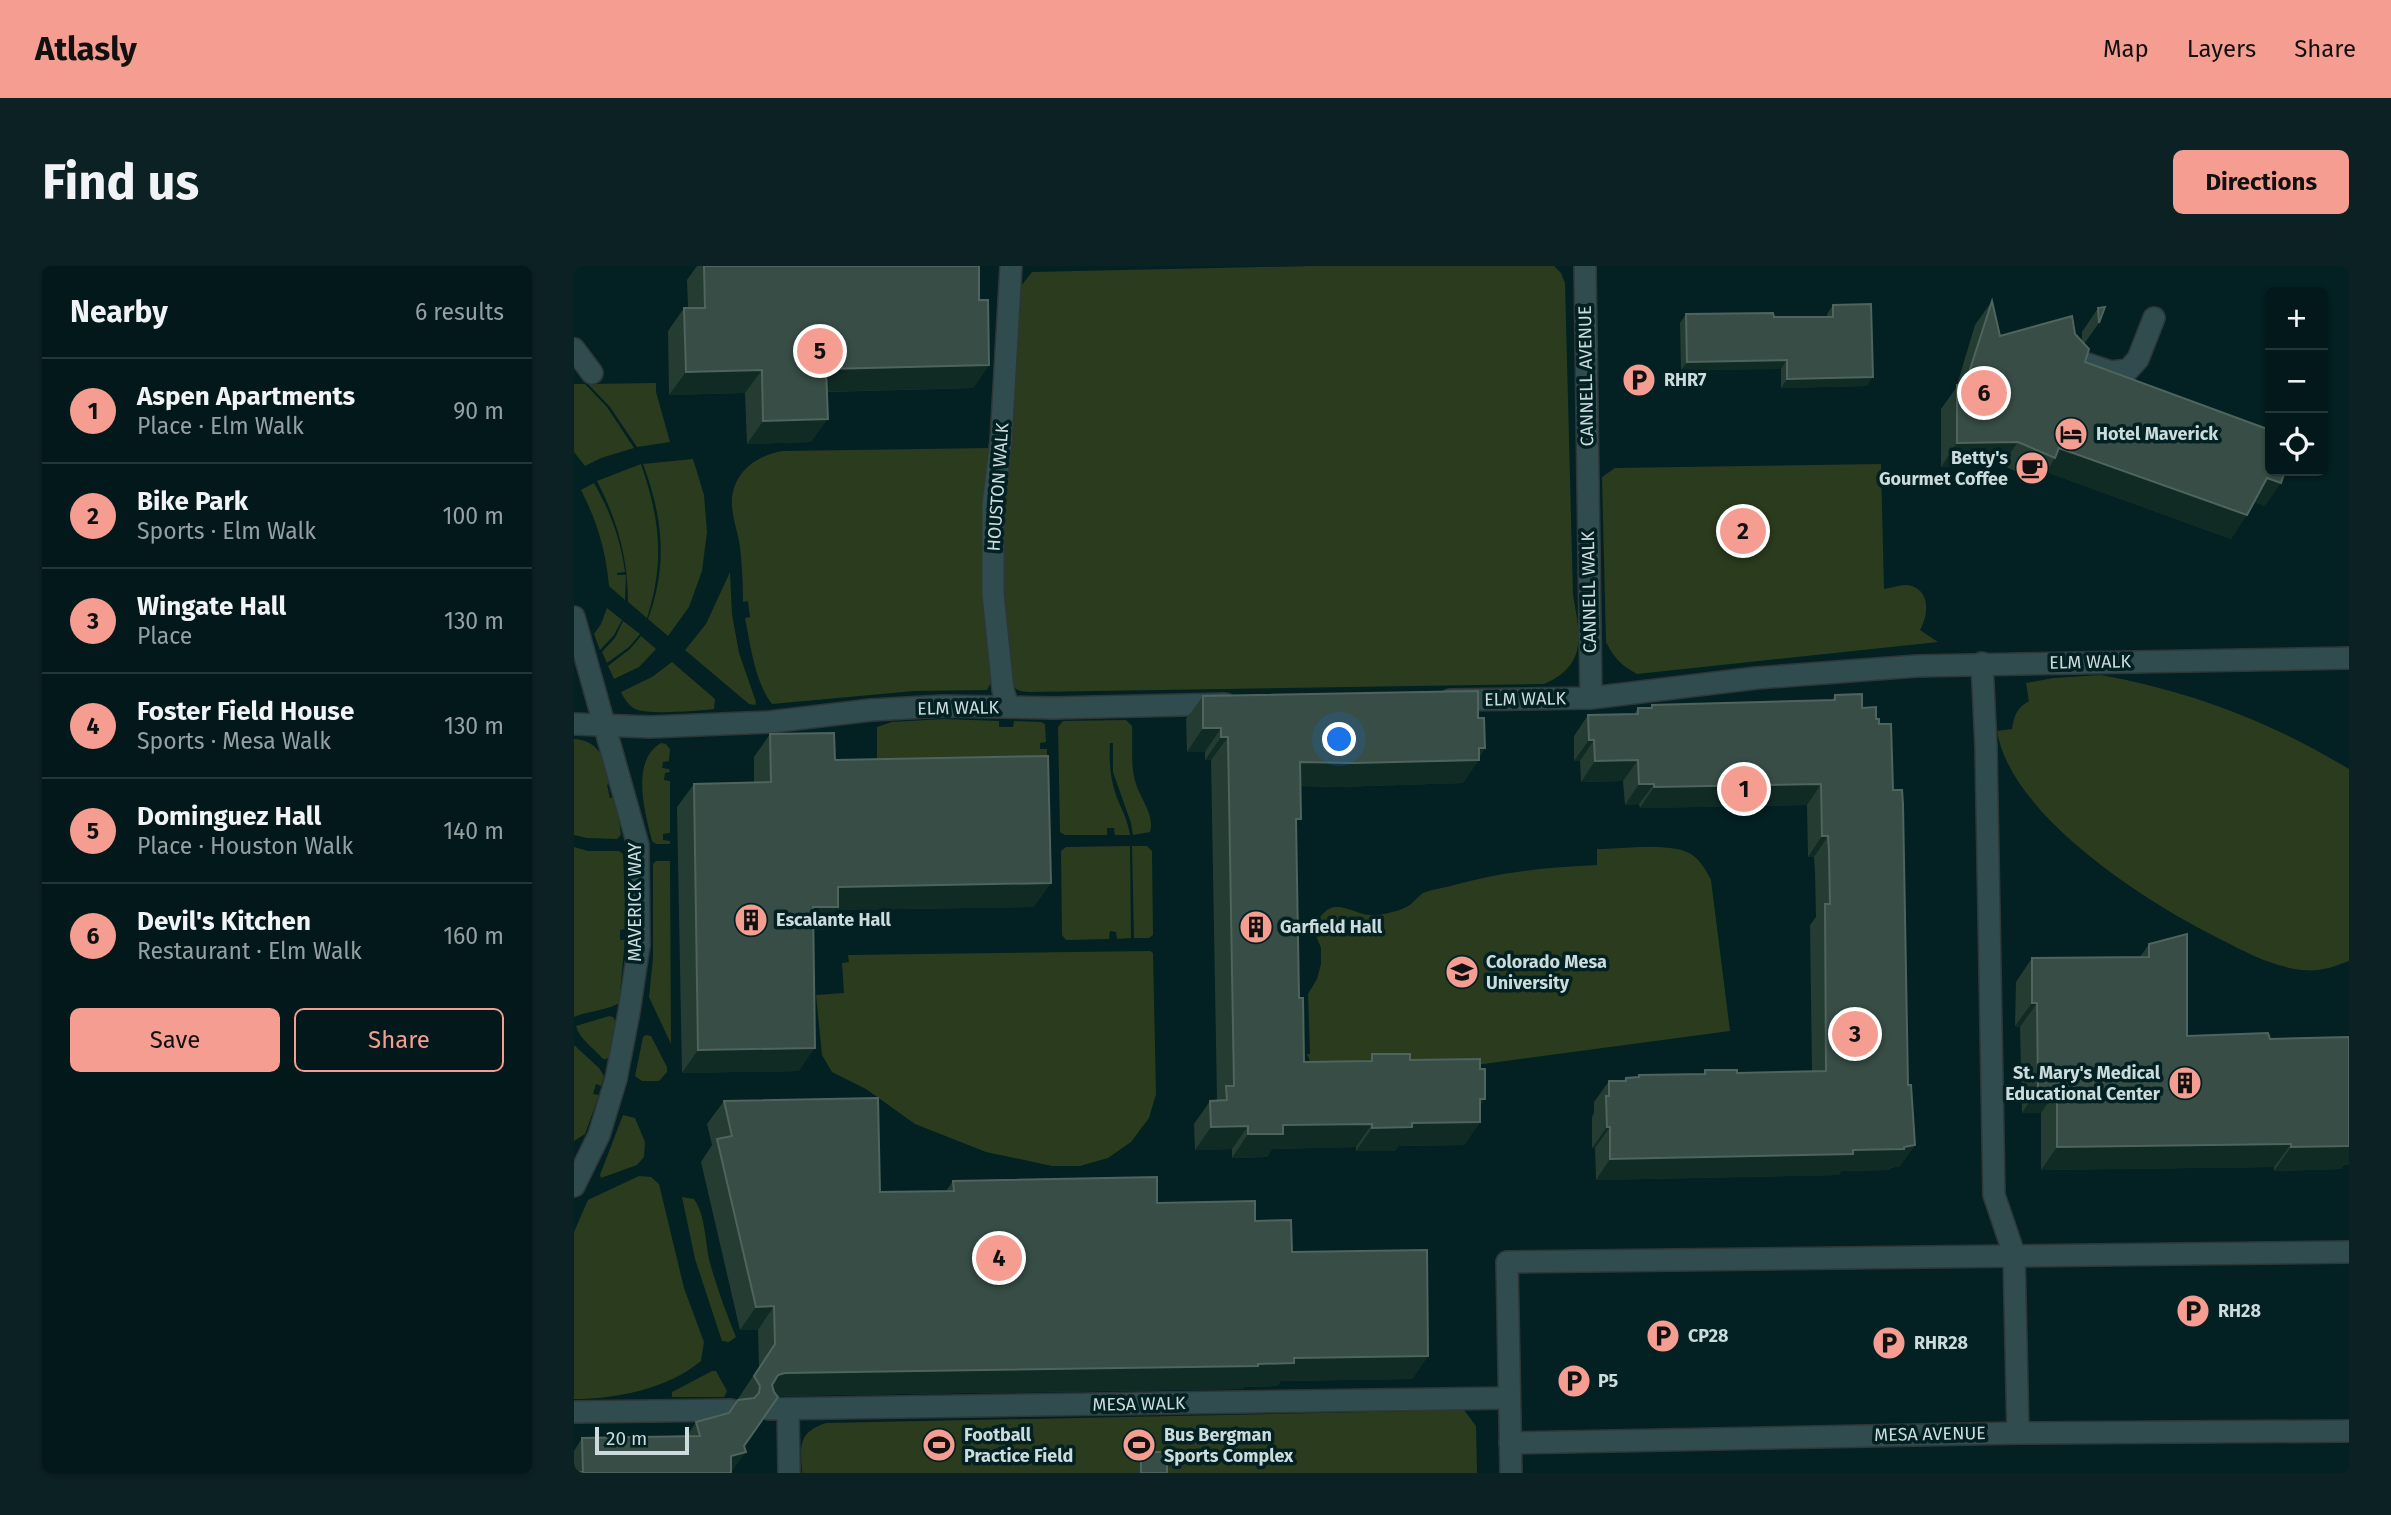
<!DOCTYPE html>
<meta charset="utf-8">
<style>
body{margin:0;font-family:"Fira Sans",sans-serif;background:#0c2123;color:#f1f3f6}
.controls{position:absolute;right:21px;top:21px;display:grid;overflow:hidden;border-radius:10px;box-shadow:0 2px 5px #0004}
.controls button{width:63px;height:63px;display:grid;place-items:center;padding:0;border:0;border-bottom:2px solid #233739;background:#02181a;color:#f1f3f6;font:35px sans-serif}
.scale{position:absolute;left:21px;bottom:18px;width:94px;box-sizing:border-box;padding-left:7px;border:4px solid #ccdcdc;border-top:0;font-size:19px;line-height:24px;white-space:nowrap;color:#ccdcdc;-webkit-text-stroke:5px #032022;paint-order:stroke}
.you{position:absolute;left:766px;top:474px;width:24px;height:24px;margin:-18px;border:5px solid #fff;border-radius:50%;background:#1a73e8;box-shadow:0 0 0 10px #1a73e833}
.badge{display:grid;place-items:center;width:46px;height:46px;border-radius:50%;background:#f59d90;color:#111;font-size:23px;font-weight:700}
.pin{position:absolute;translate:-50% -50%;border:4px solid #fff;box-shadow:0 2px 7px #0006}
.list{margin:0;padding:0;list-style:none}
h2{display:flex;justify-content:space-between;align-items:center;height:91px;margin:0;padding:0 28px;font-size:30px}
h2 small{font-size:23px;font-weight:400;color:#96a0a2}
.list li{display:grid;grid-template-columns:46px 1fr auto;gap:21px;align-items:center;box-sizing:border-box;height:105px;padding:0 28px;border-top:2px solid #233739}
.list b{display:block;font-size:26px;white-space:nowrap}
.list p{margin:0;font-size:23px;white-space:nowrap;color:#96a0a2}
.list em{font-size:23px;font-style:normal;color:#96a0a2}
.actions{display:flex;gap:14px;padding:21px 28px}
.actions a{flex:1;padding:16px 0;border:2px solid #f59d90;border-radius:10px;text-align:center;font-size:24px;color:#f59d90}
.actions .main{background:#f59d90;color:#111}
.icon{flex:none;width:38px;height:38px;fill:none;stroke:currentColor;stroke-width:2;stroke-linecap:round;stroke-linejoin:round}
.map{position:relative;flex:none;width:1775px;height:1207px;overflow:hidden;border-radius:10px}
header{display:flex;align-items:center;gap:42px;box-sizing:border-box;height:98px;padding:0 35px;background:#f59d90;color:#111}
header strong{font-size:33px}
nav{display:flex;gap:38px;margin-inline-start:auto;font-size:24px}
.intro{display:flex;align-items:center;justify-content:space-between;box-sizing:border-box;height:168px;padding:0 42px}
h1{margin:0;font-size:49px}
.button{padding:18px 32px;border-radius:10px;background:#f59d90;color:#111;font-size:24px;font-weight:700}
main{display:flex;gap:42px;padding:0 42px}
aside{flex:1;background:#02181a;border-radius:10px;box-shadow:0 2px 5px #0004}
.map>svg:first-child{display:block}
.green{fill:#2b3b1e}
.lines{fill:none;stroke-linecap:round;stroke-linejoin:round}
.minor-casing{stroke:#2d3738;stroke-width:24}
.minor{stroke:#304c4e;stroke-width:21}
.wall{fill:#253c33}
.shaded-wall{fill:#102a24}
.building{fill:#374d45;stroke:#4e645d;stroke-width:2}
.labels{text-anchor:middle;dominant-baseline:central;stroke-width:7;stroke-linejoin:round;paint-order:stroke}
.street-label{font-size:18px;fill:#ccdcdc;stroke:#032022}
.poi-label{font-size:18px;font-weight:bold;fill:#ccdcdc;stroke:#032022;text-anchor:start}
</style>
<header>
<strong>Atlasly</strong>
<nav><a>Map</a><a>Layers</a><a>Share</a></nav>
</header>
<div class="intro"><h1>Find us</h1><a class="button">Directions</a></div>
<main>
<aside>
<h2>Nearby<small>6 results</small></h2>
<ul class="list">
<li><span class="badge">1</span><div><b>Aspen Apartments</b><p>Place · Elm Walk</p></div><em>90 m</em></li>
<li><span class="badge">2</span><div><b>Bike Park</b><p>Sports · Elm Walk</p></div><em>100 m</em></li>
<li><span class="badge">3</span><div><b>Wingate Hall</b><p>Place</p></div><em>130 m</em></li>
<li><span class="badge">4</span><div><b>Foster Field House</b><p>Sports · Mesa Walk</p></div><em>130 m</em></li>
<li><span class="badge">5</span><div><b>Dominguez Hall</b><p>Place · Houston Walk</p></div><em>140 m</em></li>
<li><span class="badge">6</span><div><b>Devil's Kitchen</b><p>Restaurant · Elm Walk</p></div><em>160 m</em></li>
</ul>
<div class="actions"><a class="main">Save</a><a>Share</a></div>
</aside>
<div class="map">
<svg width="1775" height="1207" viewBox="0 0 1775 1207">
<rect width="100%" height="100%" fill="#032022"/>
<g class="green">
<path d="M738 0H980L987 7 991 17 999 329C1006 369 1014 399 970 418L456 426C447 426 441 425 437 416L427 319V254L439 30 458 6Z"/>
<polygon points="82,117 82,126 96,176 63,181 36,141 14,118"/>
<polygon points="0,118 11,118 33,141 60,182 27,192 11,200 0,186"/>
<path d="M415 182 418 185 414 232 408 233V248H413L419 388 414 389 415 397H420L421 409 413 424 340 425 198 438C181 417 176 377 171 352L176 351 174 335 169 336C169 317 168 299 166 281 164 266 157 249 158 233 160 206 183 189 209 185Z"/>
<path d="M119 193 130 229 133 266 128 305 115 341 94 370 74 353C94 299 89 251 69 198Z"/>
<path d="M67 198C86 253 91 296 73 352L54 336C54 291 43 254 23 215Z"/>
<path d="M1307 198 1310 323C1319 322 1329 317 1338 320 1357 327 1354 350 1346 364L1364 376 1063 408C1047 399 1040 392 1032 376L1028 211 1041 202Z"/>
<path d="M20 217C36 245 47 274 51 306L43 307V309H52L51 334 35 320C32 285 23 255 7 224Z"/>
<polygon points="156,306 158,348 165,387 182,436 181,439 175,438 111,384 132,358"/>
<polygon points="33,342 48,354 40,369 26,384 20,368 27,358"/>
<polygon points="49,355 66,368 55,381 33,397 28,386 41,372"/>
<polygon points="67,370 82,383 65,401 40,413 34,400 56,383"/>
<path d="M98 396 141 433 140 443C124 445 74 449 61 443 55 439 50 433 47 426L78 411Z"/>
<path d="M1527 409C1619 426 1695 455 1775 503V695C1760 701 1745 706 1728 704 1700 701 1673 687 1648 674 1575 638 1437 551 1423 465L1438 463C1440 449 1443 442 1455 435L1452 417 1479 412Z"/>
<polygon points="370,453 425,455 425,461 439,461 440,455 467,456 471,458 472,476 466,477 466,483 473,483 473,497 303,500 303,461 318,456"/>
<path d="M552 454 558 460C559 479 556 500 562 518 567 534 581 549 576 566L559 569 557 557 539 506V477H536C535 495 536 514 543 532 548 544 554 555 556 569H541L540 562H533V569H491L486 566 484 461 489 455Z"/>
<path d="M0 473C25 474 32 495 38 517L33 519 36 532 42 531 47 569 43 573 13 572 0 569Z"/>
<path d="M87 477 92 478 96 483 95 495 89 496 88 502 95 503 96 506 91 507 90 514 96 515V567L89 568V574L96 575V578H82L78 575C71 547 56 495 87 477Z"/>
<polygon points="556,580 557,672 543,673 542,666 536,665 535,673 492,674 488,669 487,585 492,581"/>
<polygon points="558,580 573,580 578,585 579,669 575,672 560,672"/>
<path d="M0 581 14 585H45L49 588 52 663 46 664V674H51L45 737C38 743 11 746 0 751Z"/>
<path d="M1023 583C1046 583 1098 576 1117 588 1127 595 1132 604 1137 614L1156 765 865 804 738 800 733 788H736L734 728 743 713 747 698V682L739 662C754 636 761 638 786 647 797 651 808 649 818 646 824 645 832 642 837 638 842 634 844 630 849 627 859 623 870 622 880 619 927 606 974 601 1023 599Z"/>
<polygon points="82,595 96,595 97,778 75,731 79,692 79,598"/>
<polygon points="576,685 579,687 582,828 575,852 557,876 534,892 506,900 478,900 412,886 341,858 292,823 258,806 248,789 242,729 270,727 268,697 275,696 274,689"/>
<path d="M35 750 39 751 42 756 35 791 32 793H29C20 782 5 773 2 760Z"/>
<polygon points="72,769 77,770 93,801 93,806 85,815 68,815 61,810 69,771"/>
<polygon points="0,779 25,802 30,810 27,820 22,818 19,828 25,829 11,868 0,875"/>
<polygon points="49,849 61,852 71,876 70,891 63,899 27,912 26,909"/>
<path d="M65 910 77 911 85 918 110 1022 130 1076 127 1095C93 1123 43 1133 0 1133V966L14 934Z"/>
<path d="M108 931 120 933C132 950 131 977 136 997 143 1022 152 1047 162 1071L155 1076 148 1075 121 993Z"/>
<polygon points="138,1105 142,1105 153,1125 150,1131 98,1131 98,1126"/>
<path d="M890 1144 902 1160 903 1207H228C227 1182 222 1167 252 1157Z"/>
</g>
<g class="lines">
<defs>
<g id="minor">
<polyline points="1011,0 1017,432"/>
<polyline points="0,83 18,107"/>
<polyline points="1513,98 1537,106 1554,104 1564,93 1580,52"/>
<polyline points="0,351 64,579 65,679 55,746 42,813 25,869 0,920"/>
<polyline points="1408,397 1412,481 1420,929 1440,988 1444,1167"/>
<polyline points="876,434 1017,432 1182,412 1343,400 1775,392"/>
<polyline points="434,441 429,424 419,328 419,238 427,175 437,0"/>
<polyline points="0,458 76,461 196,456 297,444 369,440 479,442 651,438"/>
<polyline points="195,1143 935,1132"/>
<polyline points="214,1143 215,1207"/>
<polyline points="0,1146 157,1144"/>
<polyline points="936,1177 1444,1167 1775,1165"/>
<polyline points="937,1207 933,996 1775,986"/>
</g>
</defs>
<use href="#minor" class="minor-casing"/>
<use href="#minor" class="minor"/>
</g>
<g class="wall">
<polygon points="123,0 405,0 405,34 415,99 399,122 253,126 237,176 173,178 171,127 95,129 94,65 110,42 114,42 113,14"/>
<polygon points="1418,35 1426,70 1501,68 1508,76 1508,66 1524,42 1525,57 1510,78 1511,96 1691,240 1680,236 1657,273 1472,206 1465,216 1428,199 1367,201 1367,143 1382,122 1401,59"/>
<polygon points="1259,39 1293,120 1207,122 1207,103 1107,104 1106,57 1112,48 1253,51 1253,48"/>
<polygon points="1261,429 1288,442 1302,453 1305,458 1319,524 1334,819 1341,879 1326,900 1317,902 1316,904 1267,905 1265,909 1022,914 1021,882 1018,882 1018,851 1020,847 1020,836 1035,815 1049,815 1052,812 1063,811 1065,809 1129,808 1131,804 1163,807 1238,806 1236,659 1242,651 1241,606 1240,591 1234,591 1233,539 1066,542 1065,538 1051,539 1049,515 1007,516 1006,495 1000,495 1000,470 1014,449 1060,448 1064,442 1076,442 1078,439 1258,434"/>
<polygon points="629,430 904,452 911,482 889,517 763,521 726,520 722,559 725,732 730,796 794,795 798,788 836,794 906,840 906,856 890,879 824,880 821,885 782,885 782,881 698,883 693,891 658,892 658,883 621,884 620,858 636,835 642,834 643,833 637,494 631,494 631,486 613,486 612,453"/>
<polygon points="196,468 261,494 460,641 262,644 248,664 239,664 225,805 108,807 103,541 120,518 180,517 180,491"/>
<polygon points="1575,678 1613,770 1696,773 1770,899 1767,903 1700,905 1700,901 1467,904 1467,847 1448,847 1446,761 1441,760 1442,716 1458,692 1566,691"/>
<polygon points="150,835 306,926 372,925 379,915 583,937 681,955 718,986 854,1090 838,1113 707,1115 703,1120 670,1121 668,1123 203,1130 170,1180 157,1207 0,1207 0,1185 8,1172 113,1170 122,1156 154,1148 185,1101 184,1064 166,1064 127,896 138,879 133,858"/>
<polygon points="567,1186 593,1207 564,1207 564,1191"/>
</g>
<g class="shaded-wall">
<polygon points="1213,94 1207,103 1107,104 1113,96"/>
<polygon points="415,99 399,122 236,126 252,103"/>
<polygon points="188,104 171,127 95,129 112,106"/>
<polygon points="1299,111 1293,120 1207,122 1213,113"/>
<polygon points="254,153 237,176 173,178 189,155"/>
<polygon points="1444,176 1428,199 1367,201 1383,177"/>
<polygon points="1485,182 1673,249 1657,273 1472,206 1481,192"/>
<polygon points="1693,212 1707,217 1691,240 1677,235"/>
<polygon points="629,462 647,462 631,486 613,486"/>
<polygon points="647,471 654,471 637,494 631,494"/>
<polygon points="1015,474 1020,474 1006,495 1000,495"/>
<polygon points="911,482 902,494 905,494 889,517 763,521 709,519 726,496"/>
<polygon points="1064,494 1049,515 1007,516 1021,495"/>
<polygon points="1065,518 1080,518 1065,538 1051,539"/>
<polygon points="1247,518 1233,539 1066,542 1080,521"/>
<polygon points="1248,570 1254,570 1240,591 1234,591"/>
<polygon points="477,617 460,641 262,644 248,664 223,665 239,641 264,621"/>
<polygon points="1458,737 1463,737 1446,761 1441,760"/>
<polygon points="241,782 225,805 108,807 124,784"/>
<polygon points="1464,823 1483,823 1467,847 1448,847"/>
<polygon points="906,833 911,833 895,856 906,856 890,879 824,880 821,885 782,885 798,862 838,857"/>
<polygon points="798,858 782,881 698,883 693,891 658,892 674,868 709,859"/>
<polygon points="674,860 658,883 621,884 637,861"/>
<polygon points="1033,861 1036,861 1021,882 1018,882"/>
<polygon points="1717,878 1700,901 1467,904 1483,881"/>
<polygon points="1341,879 1326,900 1317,902 1316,904 1267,905 1265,909 1022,914 1036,893 1279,884 1330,881"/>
<polygon points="1775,880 1775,899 1770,899 1767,903 1700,905 1717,881"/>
<polygon points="200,1040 184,1064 166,1064 182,1041"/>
<polygon points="854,1090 838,1113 707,1115 703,1120 670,1121 668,1123 195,1130 188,1132 204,1109 211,1107 684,1098 720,1092"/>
<polygon points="172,1186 157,1207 157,1190"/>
</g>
<g class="building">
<polygon points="130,0 405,0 405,34 414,34 415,99 252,103 254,153 189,155 188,104 112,106 110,42 131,42"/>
<polygon points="1418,35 1426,70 1498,50 1501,68 1515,83 1511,96 1696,164 1696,205 1711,205 1707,217 1693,212 1673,249 1485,182 1481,192 1444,176 1383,177 1383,119 1391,119"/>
<polygon points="1297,38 1299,111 1213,113 1213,94 1113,96 1112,48 1199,47 1200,51 1259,51 1259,39"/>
<polygon points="1531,41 1525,57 1524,42"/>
<polygon points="904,425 904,452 910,452 911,482 905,482 905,494 780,497 726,496 727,553 722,553 725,732 729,732 730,796 798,795 798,788 836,788 836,794 906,793 906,803 911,803 911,833 906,833 906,856 838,857 838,861 798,862 798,858 709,859 709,868 674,868 674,860 637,861 636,835 653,834 652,820 660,820 654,471 647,471 647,462 629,462 629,430"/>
<polygon points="1288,428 1288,442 1302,441 1302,453 1305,453 1305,458 1317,458 1319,524 1328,524 1329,538 1334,819 1337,819 1341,879 1330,881 1330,883 1279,884 1279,888 1036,893 1036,861 1033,861 1032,830 1035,830 1035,815 1052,815 1052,812 1065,811 1065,809 1131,808 1131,804 1163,804 1163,807 1252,805 1251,638 1256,638 1255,585 1254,570 1248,570 1247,518 1080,521 1080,518 1065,518 1064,494 1021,495 1020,474 1015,474 1014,449 1064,448 1064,442 1078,442 1078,439 1261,434 1261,429"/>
<polygon points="260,467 261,494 474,490 477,617 264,621 264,641 239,641 241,782 124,784 120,518 197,516 196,468"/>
<polygon points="1613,668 1613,770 1694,767 1696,773 1775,771 1775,880 1717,881 1717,878 1483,881 1483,823 1464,823 1463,737 1458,737 1458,692 1575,691 1575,678"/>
<polygon points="304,832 306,926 380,925 379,915 583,911 583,937 681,935 681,955 717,954 718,986 853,984 854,1090 720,1092 720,1097 684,1098 684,1100 211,1107 204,1109 198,1119 200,1126 204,1131 170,1180 172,1186 157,1190 157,1207 0,1207 9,1206 8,1172 126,1170 122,1156 155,1147 164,1134 180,1132 185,1127 186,1120 180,1110 201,1078 200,1040 182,1041 143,873 158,870 150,835"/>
<rect x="567" y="1186" width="26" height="21"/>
</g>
<defs>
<symbol id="parking-disc" viewBox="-11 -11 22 22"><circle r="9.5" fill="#f59d90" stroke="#032022"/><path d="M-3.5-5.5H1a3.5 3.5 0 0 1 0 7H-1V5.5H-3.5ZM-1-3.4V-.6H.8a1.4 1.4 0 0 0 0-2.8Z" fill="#111"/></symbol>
<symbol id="hotel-disc" viewBox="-11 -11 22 22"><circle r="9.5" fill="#f59d90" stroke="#032022"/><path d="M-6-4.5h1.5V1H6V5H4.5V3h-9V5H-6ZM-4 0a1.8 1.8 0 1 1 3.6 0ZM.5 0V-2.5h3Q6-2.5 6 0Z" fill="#111"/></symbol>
<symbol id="cafe-disc" viewBox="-11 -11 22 22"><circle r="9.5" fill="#f59d90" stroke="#032022"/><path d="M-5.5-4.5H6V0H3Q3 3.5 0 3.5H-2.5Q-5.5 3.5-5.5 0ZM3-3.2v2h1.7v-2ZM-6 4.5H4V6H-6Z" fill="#111"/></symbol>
<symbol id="building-disc" viewBox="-11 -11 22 22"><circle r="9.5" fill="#f59d90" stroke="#032022"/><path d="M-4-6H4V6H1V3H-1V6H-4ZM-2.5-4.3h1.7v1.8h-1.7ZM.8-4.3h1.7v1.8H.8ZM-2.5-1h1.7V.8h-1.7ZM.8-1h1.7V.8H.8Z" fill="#111"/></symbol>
<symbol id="university-disc" viewBox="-11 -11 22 22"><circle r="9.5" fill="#f59d90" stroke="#032022"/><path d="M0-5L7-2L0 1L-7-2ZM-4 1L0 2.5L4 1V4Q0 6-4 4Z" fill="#111"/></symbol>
<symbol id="stadium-disc" viewBox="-11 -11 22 22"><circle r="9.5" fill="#f59d90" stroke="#032022"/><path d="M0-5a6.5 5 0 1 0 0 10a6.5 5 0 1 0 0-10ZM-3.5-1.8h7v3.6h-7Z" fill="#111"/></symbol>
</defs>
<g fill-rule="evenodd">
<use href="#parking-disc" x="1046" y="95" width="38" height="38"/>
<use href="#hotel-disc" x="1478" y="149" width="38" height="38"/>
<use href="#cafe-disc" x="1439" y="183" width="38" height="38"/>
<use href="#building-disc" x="158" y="635" width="38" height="38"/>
<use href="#building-disc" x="663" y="642" width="38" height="38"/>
<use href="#university-disc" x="869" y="687" width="38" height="38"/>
<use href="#building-disc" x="1592" y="798" width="38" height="38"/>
<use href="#parking-disc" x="1600" y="1026" width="38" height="38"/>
<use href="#parking-disc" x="1070" y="1051" width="38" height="38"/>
<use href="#parking-disc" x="1296" y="1058" width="38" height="38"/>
<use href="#parking-disc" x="981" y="1096" width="38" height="38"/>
<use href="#stadium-disc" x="346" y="1160" width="38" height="38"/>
<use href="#stadium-disc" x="546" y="1160" width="38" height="38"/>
</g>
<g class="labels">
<g class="street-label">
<text transform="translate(1012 110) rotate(-91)">CANNELL AVENUE</text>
<text transform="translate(424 221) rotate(-86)">HOUSTON WALK</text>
<text transform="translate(1015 326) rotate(-91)">CANNELL WALK</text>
<text transform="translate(1516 396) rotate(-1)">ELM WALK</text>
<text transform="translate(951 433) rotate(-1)">ELM WALK</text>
<text transform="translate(384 442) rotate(-1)">ELM WALK</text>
<text transform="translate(61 636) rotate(-90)">MAVERICK WAY</text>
<text transform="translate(565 1138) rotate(-1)">MESA WALK</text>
<text transform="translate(1356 1168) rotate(-1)">MESA AVENUE</text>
</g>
<g class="poi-label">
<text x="1090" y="114">RHR7</text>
<text x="1522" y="168">Hotel Maverick</text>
<text x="1434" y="192" text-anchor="end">Betty's<tspan x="1434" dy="21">Gourmet Coffee</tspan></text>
<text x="202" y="654">Escalante Hall</text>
<text x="706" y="661">Garfield Hall</text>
<text x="912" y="696">Colorado Mesa<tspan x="912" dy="21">University</tspan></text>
<text x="1586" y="807" text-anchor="end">St. Mary's Medical<tspan x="1586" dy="21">Educational Center</tspan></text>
<text x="1644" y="1045">RH28</text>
<text x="1114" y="1070">CP28</text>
<text x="1340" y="1077">RHR28</text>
<text x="1024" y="1115">P5</text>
<text x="390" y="1169">Football<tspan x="390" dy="21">Practice Field</tspan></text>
<text x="590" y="1169">Bus Bergman<tspan x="590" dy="21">Sports Complex</tspan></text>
</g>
</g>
</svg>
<div class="controls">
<button>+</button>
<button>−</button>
<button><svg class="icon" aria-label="locate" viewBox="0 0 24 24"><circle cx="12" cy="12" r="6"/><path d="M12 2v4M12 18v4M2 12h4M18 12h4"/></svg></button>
</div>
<div class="scale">20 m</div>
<div class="you"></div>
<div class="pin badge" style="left:1170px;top:523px">1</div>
<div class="pin badge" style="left:1169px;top:265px">2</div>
<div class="pin badge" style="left:1281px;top:768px">3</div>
<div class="pin badge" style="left:425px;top:992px">4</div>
<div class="pin badge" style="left:246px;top:85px">5</div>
<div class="pin badge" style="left:1410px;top:127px">6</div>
</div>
</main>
